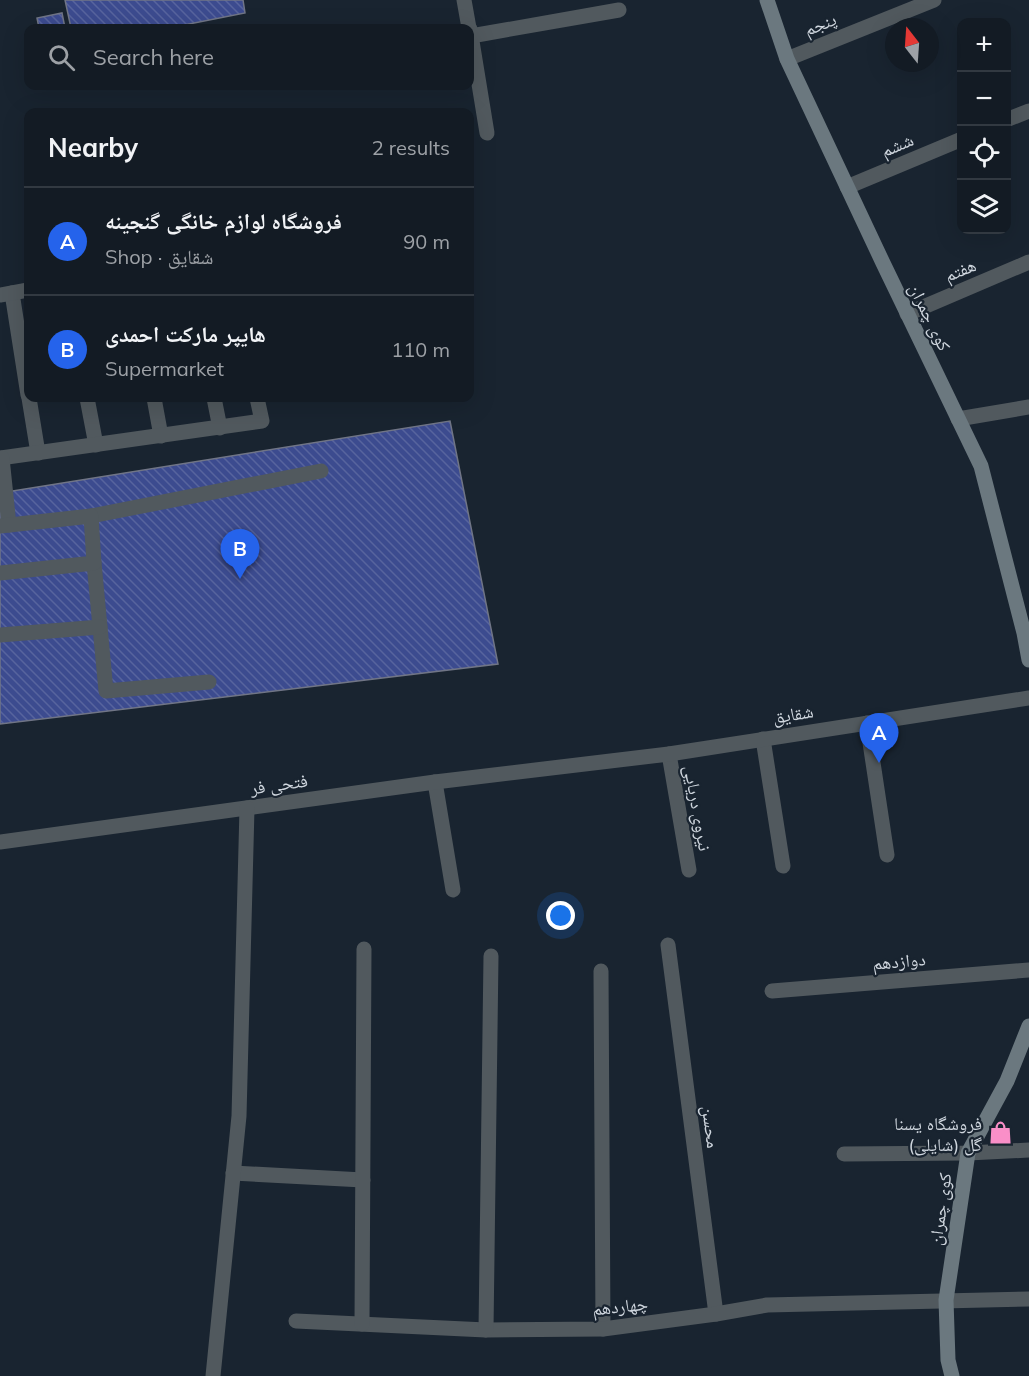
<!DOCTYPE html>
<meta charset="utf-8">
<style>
body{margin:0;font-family:Mulish,"Noto Naskh Arabic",sans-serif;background:#202831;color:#f1f3f6}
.controls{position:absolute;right:18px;top:18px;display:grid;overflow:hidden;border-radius:12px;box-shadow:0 6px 24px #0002}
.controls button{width:54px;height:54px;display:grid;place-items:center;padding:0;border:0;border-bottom:2px solid #323941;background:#131b24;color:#f1f3f6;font:30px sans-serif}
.compass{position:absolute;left:885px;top:18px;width:54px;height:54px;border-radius:50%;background:#131b24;box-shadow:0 6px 24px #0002;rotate:343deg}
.you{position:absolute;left:561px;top:916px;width:21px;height:21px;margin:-15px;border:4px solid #fff;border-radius:50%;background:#1a73e8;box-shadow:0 0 0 9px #1a73e833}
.badge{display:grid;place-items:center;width:39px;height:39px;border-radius:50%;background:#2563eb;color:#fff;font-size:20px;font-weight:700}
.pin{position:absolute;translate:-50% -50px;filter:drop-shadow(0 2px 3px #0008)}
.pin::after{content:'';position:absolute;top:32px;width:21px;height:18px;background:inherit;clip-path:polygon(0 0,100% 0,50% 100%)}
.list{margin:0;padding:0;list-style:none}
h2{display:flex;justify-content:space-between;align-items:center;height:78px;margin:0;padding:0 24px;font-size:26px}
h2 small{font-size:20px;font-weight:400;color:#9da1a6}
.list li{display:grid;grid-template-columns:39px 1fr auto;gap:18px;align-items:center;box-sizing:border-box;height:108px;padding:0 24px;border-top:2px solid #323941}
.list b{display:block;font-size:22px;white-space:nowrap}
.list p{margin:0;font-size:20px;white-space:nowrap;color:#9da1a6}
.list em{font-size:20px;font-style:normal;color:#9da1a6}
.icon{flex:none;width:33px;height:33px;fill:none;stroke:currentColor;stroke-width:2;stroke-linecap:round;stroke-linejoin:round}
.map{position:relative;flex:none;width:1029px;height:1376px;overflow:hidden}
.search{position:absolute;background:#131b24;box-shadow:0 6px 24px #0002;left:24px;top:24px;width:450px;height:66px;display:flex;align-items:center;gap:15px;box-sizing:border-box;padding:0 21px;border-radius:12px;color:#9da1a6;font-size:22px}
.panel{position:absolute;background:#131b24;box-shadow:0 6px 24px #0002;left:24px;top:108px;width:450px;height:294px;border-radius:12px}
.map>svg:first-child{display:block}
.building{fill:url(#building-back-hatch);stroke:#707586;stroke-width:1.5}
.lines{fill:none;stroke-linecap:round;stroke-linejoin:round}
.service{stroke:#51595e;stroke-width:15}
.minor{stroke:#51595e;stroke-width:15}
.secondary{stroke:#6b787f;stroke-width:15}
.labels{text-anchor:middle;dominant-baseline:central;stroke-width:4.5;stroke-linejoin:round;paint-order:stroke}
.street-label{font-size:18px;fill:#cfd6de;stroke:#192430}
.poi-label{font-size:18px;fill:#cfd6de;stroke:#192430;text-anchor:end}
</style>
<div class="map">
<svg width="1029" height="1376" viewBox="0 0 1029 1376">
<defs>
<pattern id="building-back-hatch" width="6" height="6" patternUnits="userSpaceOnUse" patternTransform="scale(1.5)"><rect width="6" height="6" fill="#3c4b8f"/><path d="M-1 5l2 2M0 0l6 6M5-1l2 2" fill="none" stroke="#57649e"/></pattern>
</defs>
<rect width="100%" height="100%" fill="#192430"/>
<g class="building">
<polygon points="65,0 243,0 245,13 169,28 71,28"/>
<polygon points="62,13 65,28 39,28 37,18"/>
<polygon points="450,421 498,664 0,724 0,493"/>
</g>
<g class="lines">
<g class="service">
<polyline points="12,293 28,395"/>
<polyline points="0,295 28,290"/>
<polyline points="29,398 38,453"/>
<polyline points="87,398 96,445"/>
<polyline points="154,398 161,436"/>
<polyline points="214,398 220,428"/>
<polyline points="0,458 262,421 257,398"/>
<polyline points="2,458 9,525"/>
<polyline points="91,516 321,471"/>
<polyline points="94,563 106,691 209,682"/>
<polyline points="0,635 100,627"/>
</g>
<g class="minor">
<polyline points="464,0 469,28"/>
<polyline points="470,29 487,133"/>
<polyline points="471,36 619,10"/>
<polyline points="787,59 934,0"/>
<polyline points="1006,120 1029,111"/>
<polyline points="847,187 962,139"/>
<polyline points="907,314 1029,262"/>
<polyline points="958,419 1029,407"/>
<polyline points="0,526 91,516 94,563 0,573"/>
<polyline points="867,723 887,855"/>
<polyline points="763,739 783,866"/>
<polyline points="669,754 689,870"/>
<polyline points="435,782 453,890"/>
<polyline points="0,842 435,782 669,754 1029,698"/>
<polyline points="668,945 716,1314"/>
<polyline points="601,971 603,1329"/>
<polyline points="772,991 1029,970"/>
<polyline points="844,1154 968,1153 1029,1150"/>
<polyline points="233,1173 363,1180"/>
<polyline points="296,1321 486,1330 603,1329 716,1314 767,1305 1029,1299"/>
<polyline points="362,1324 364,949"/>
<polyline points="486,1330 491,956"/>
<polyline points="213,1376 239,1116 247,808"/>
</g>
<g class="secondary">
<polyline points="767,0 787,59 883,263 981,466 1024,633 1029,660"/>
<polyline points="952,1376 948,1360 946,1300 968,1153 1007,1081 1029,1026"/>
</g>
</g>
<defs>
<symbol id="shop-bare" viewBox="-9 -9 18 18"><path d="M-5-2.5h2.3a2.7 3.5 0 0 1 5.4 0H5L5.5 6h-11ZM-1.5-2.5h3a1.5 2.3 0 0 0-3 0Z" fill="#fa8fc8" stroke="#192430" stroke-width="2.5" paint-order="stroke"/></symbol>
</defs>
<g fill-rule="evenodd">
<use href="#shop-bare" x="984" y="1116" width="33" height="33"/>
</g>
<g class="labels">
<g class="street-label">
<text transform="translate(820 24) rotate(-22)">پنجم</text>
<text transform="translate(897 145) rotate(-23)">ششم</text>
<text transform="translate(960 270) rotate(-23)">هفتم</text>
<text transform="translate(930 317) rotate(64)">کوی چمران</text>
<text transform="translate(793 714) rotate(-9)">شقایق</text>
<text transform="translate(279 784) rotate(-8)">فتحی فر</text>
<text transform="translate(698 808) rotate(80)">نیروی دریایی</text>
<text transform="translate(899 961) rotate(-5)">دوازدهم</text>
<text transform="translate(711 1127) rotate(83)">محسن</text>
<text transform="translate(940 1209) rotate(-82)">کوی چمران</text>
<text transform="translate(620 1306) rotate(-6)">چهاردهم</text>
</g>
<g class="poi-label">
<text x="982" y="1123">فروشگاه یسنا<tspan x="982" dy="21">گل (شایلی)</tspan></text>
</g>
</g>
</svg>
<div class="controls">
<button>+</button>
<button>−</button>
<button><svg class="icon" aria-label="locate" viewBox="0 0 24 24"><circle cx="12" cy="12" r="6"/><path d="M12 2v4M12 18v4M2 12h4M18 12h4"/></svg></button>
<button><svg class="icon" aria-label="layers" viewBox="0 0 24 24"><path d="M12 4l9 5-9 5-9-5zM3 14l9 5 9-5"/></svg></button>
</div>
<svg class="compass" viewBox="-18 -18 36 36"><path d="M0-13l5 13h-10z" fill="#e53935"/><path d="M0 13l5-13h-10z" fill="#9da1a6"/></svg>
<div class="you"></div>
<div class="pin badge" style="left:879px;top:763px">A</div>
<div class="pin badge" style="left:240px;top:579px">B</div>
<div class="search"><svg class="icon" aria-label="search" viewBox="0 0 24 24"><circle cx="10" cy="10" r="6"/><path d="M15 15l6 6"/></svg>Search here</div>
<section class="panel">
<h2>Nearby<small>2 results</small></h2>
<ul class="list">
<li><span class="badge">A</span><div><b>فروشگاه لوازم خانگی گنجینه</b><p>Shop · شقایق</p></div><em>90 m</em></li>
<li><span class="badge">B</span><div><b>هایپر مارکت احمدی</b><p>Supermarket</p></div><em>110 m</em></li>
</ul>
</section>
</div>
